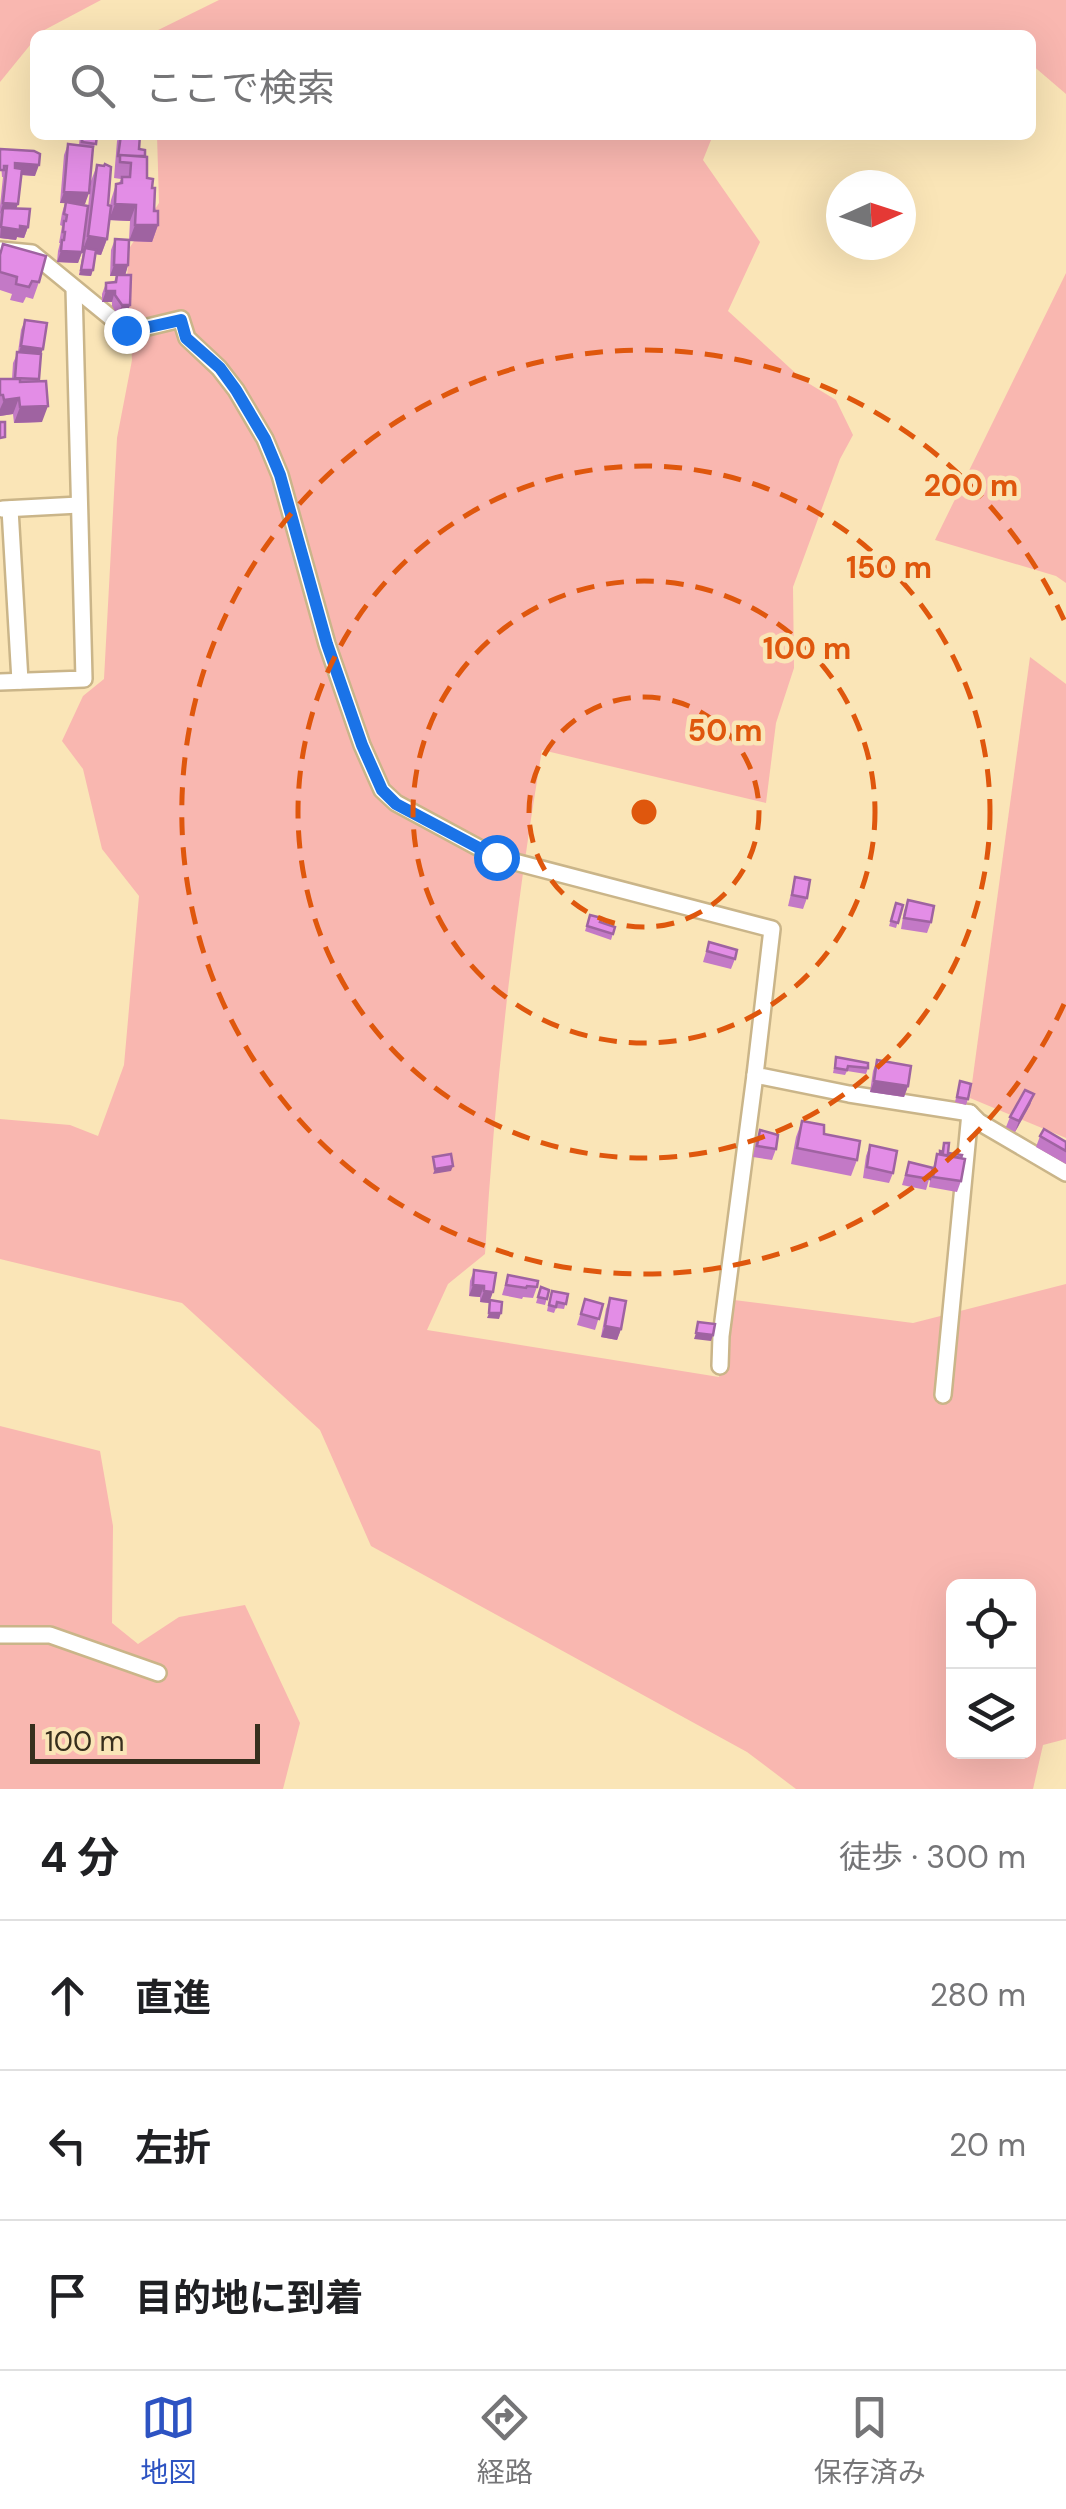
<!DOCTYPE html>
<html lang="ja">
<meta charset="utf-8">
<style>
body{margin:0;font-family:"DM Sans","Noto Sans JP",sans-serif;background:#f2f2f2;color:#202124}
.controls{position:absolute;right:30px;bottom:30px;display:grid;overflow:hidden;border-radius:15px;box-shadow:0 10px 40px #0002}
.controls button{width:90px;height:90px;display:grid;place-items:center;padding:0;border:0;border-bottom:2px solid #e0e0e0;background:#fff;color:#202124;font:50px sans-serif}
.compass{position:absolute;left:826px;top:170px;width:90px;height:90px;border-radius:50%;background:#fff;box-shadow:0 10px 40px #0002;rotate:87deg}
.scale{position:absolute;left:30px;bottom:25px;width:230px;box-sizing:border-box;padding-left:10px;border:5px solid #372f1d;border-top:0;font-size:28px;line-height:35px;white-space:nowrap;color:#372f1d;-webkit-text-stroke:8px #fae5b7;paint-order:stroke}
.stop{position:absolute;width:30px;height:30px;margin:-22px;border:8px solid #1a73e8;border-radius:50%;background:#fff}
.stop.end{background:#1a73e8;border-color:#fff;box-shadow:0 2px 10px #0008}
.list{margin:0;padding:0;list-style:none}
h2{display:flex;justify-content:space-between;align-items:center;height:130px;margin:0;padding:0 40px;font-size:42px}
h2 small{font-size:32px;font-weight:400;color:#757577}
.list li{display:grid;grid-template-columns:65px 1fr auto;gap:30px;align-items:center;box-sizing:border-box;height:150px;padding:0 40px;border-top:2px solid #e0e0e0}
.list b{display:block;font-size:38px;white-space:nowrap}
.list em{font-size:32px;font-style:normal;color:#757577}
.icon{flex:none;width:55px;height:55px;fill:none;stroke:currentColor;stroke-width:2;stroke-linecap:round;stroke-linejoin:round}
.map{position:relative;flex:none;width:1066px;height:1789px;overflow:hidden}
.search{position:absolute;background:#fff;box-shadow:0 10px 40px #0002;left:30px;right:30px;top:30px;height:110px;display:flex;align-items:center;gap:25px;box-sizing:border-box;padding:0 35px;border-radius:15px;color:#757577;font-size:38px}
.sheet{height:580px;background:#fff}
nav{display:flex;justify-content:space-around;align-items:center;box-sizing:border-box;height:140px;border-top:2px solid #e0e0e0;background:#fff;font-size:28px;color:#757577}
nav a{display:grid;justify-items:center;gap:5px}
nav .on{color:#2d53c2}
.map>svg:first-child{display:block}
.green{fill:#f9b7b0;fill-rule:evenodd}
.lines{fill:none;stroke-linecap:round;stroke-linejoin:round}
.street-casing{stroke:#cab589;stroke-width:20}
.street{stroke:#fff;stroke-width:15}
.wall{fill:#c379c6}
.shaded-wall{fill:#9f63a1}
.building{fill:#e38de6;stroke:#9f63a1;stroke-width:2.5}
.route{stroke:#1a73e8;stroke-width:12}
.ring{fill:none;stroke:#df570d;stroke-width:5;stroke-dasharray:18 12}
.centre{fill:#df570d;stroke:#fae5b7;stroke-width:5}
.ring-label{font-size:30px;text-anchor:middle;font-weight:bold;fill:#df570d;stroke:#fae5b7;stroke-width:9;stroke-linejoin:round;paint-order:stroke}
</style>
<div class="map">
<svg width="1066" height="1789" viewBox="0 0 1066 1789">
<rect width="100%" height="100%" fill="#fae5b7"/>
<g class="green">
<polygon points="0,0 101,0 35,35 35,39 0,82"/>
<polygon points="219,0 1066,0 1066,94 1031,64 1031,35 148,35"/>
<path d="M157 135H713L703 160 760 242 728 311 803 380 836 400 853 435 840 459 793 587 794 668 776 723 766 803 542 750C514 917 495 1085 485 1254L448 1284 427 1330 719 1377 734 1300 913 1323 1066 1284V1739L1043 1745 1033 1789H796L747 1752 371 1546 320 1430 182 1303 0 1259V1119L70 1125 98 1136 124 1065 139 896 102 849 83 769 62 741 83 696 104 679 117 438 132 360 127 276 130 247 159 203ZM954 1586H1028V1752H954Z"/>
<polygon points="1066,273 1066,583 1056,576 935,540"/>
<polygon points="1030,657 1066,684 1066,1138 970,1098"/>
<polygon points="0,1426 100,1451 113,1526 112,1623 138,1644 179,1617 245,1605 300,1723 283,1789 0,1789"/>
</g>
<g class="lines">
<defs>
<g id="street">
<polyline points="0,250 32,253 126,330 131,331 181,319 187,338 219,368 236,390 265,439 280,475 327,644 362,745 382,790 396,803 496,857 772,929 755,1075 849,1094 970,1113 979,1122 1066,1173"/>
<polyline points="3,509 79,505"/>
<polyline points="10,509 20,681"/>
<polyline points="0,682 84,679 74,288"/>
<polyline points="720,1366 721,1336 755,1075"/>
<polyline points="943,1395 970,1113"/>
<polyline points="0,1635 50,1635 158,1673"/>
</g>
</defs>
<use href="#street" class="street-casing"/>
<use href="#street" class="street"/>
</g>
<g class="wall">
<polygon points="80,135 97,135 93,152 85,204 77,204 82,252 78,263 57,262 58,251 60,243 59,243 62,226 60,225 62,213 65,203 60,203 64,155 68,144 79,145"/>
<polygon points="119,135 140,135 139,149 147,178 152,188 158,225 152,242 129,241 128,265 125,275 130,305 126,316 118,316 112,306 112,302 102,302 102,294 106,283 114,282 116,276 110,276 111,250 115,239 129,240 130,221 109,220 107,239 101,255 96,254 91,276 79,275 83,252 91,181 97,165 108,205 110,206 111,200 116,184 119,183 121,179 114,178 117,141"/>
<polygon points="0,149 35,176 21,175 16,208 28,227 24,238 17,237 16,240 0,238 0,206 3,177 2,177"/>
<polygon points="0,253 39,282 33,299 26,297 23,303 10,300 12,294 0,290"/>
<polygon points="25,320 43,349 40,355 38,382 42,422 14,423 13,414 0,416 0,379 12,379 13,363 18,352 21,330"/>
<polygon points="795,877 807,898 803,909 788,906"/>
<polygon points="908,900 931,922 927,933 901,929 904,911"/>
<polygon points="896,903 903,905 896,928 889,926"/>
<polygon points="590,915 600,922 615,927 611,940 585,931"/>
<polygon points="709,942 735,959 731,969 703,962"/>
<polygon points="836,1057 868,1068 866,1074 847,1071 845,1075 833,1073"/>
<polygon points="877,1060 908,1086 904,1097 870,1092 873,1071"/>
<polygon points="960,1081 968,1099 966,1105 955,1102"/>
<polygon points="1034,1094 1030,1105 1015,1132 1006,1127 1010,1117"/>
<polygon points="802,1121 857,1160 851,1176 791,1164 796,1137"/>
<polygon points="760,1130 776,1149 772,1160 753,1157 756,1141"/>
<polygon points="1040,1136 1066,1142 1066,1164 1036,1147"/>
<polygon points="944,1143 961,1181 957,1192 929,1187 932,1169 926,1190 902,1185 909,1162 933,1168 937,1154 941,1152"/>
<polygon points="870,1145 893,1173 889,1183 863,1178 866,1156"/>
<polygon points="474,1270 496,1273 489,1303 480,1302 480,1297 469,1296 470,1281"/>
<polygon points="508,1275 537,1287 533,1298 523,1297 522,1299 502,1295"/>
<polygon points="541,1287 549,1290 545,1305 536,1303"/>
<polygon points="568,1294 564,1309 556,1308 554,1313 547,1311 550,1296"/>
<polygon points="610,1298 621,1329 617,1340 601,1337 606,1309"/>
<polygon points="585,1299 603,1304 595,1330 577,1325"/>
</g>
<g class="shaded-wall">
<polygon points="15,163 39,165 35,176 11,174"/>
<polygon points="64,192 89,193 85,204 60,203"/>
<polygon points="3,203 18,204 14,215 3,208 0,214"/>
<polygon points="115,204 136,205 130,221 109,220"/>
<polygon points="135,225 158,225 152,242 129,241"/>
<polygon points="1,227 20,226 28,227 24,238 17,237 16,240 0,238"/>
<polygon points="88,236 107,239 101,255 82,252"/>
<polygon points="61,251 82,252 78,263 57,262"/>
<polygon points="114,265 128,265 125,276 110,276"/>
<polygon points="81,270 93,270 91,276 79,275"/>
<polygon points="106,291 115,291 112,302 102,302"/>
<polygon points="122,305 130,305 126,316 118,316"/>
<polygon points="21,346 43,349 39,360 17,357"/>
<polygon points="19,398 13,414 0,416 0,409 4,400"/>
<polygon points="48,406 42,422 14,423 20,407"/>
<polygon points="874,1081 908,1086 904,1097 870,1092"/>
<polygon points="1034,1094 1030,1105 1015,1132 1019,1121"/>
<polygon points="453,1166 451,1171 433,1174 435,1169"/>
<polygon points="473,1285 484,1286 480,1297 469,1296"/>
<polygon points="484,1291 493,1292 489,1303 480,1302"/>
<polygon points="489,1313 501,1313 499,1319 487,1318"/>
<polygon points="605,1326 621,1329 617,1340 601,1337"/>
<polygon points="696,1333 713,1335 711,1341 694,1339"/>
</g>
<g class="building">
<polygon points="83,135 97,135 96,144 82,142"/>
<polygon points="121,135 140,135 139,149 145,150 145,156 118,156"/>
<polygon points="68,144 93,147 89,193 64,192"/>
<polygon points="0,149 34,151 40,154 39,165 15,163 15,168 22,169 18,204 3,203 7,166 4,166 4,170 0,170"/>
<polygon points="120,155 147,157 147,178 153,179 152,188 155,188 154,211 158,211 158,225 135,225 136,205 115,204 116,184 122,183 122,177 130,177 131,163 120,162"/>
<polygon points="105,164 111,167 108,205 111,206 107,239 88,236 97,165 104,166"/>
<polygon points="66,202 88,206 82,252 61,251 62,240 64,240 65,232 63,232 64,221 66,221 67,215 64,214"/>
<polygon points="3,208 30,209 28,227 20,226 20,230 1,227"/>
<polygon points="115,239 129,240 128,265 114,265"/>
<polygon points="3,244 46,256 39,282 32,281 29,287 16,284 17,277 0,272 0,255"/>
<polygon points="85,248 96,250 93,270 81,270"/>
<polygon points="117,275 131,275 130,305 122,305 115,295 115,291 106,291 106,283 116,282"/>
<polygon points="25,320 47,323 43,349 21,346"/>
<polygon points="17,352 41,354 39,379 15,378"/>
<polygon points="0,379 20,379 20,382 46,381 48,406 20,407 19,398 4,400 3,395 0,395"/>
<polygon points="0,422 5,422 5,437 0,438"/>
<polygon points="795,877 810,880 807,898 792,895"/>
<polygon points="908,900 934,906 931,922 904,918"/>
<polygon points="896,903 903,905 898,923 891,921"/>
<polygon points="590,915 602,918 600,922 615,927 613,934 587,926"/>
<polygon points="709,942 737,950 735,959 707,951"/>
<polygon points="836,1057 868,1063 868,1068 848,1066 847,1070 835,1068"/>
<polygon points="877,1060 911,1066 908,1086 874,1081"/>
<polygon points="960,1081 971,1084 968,1099 957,1097"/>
<polygon points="1025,1090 1034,1094 1019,1121 1010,1117"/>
<polygon points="802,1121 824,1125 824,1134 860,1141 857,1160 797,1148"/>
<polygon points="1044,1129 1066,1142 1066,1151 1040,1136"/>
<polygon points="760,1130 778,1135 776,1149 757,1146"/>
<polygon points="944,1143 949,1143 948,1153 962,1155 961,1158 940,1154 940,1151 943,1152"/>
<polygon points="870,1145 897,1151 893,1173 867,1167"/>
<polygon points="451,1154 453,1166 435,1169 433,1157"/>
<polygon points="937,1154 965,1159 961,1181 933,1177"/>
<polygon points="909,1162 933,1168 930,1179 906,1175"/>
<polygon points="474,1270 496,1273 493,1292 484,1291 484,1286 473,1285"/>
<polygon points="508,1275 538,1281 537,1287 527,1286 526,1288 506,1285"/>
<polygon points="541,1287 549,1290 547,1299 538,1297"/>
<polygon points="552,1291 568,1294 566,1304 557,1302 556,1307 549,1305"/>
<polygon points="610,1298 626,1301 621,1329 605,1326"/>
<polygon points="585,1299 603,1304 599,1319 581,1314"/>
<polygon points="490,1300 502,1302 501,1313 489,1313"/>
<polygon points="698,1322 715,1324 713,1335 696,1333"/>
</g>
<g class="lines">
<polyline class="route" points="126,330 131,331 181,320 186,338 220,368 236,390 265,439 280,475 327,644 362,745 382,790 396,804 496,857"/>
</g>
<g class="ring">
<circle cx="644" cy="812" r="115"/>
<circle cx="644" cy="812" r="231"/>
<circle cx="644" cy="812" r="346"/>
<path d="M1064 1004A462 462 0 1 1 1064 620"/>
</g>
<circle cx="644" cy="812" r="15" class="centre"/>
<g class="ring-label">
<text x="971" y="496">200 m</text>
<text x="889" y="578">150 m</text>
<text x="807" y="659">100 m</text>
<text x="725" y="741">50 m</text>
</g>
</svg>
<div class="controls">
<button><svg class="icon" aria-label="locate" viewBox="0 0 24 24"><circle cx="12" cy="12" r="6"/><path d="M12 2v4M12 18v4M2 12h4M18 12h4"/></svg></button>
<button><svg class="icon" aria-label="layers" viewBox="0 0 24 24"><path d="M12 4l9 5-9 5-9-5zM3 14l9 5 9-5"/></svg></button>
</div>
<svg class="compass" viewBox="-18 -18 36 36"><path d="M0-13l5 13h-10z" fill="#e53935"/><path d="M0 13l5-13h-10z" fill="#757577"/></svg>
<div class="scale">100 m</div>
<div class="stop" style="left:496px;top:857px"></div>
<div class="stop end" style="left:126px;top:330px"></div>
<div class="search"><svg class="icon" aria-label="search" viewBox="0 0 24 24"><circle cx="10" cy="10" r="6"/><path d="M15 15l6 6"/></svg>ここで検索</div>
</div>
<section class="sheet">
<h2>4 分<small>徒歩 · 300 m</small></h2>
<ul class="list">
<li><svg class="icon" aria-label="ahead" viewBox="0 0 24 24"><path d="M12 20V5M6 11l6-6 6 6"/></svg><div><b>直進</b></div><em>280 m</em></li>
<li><svg class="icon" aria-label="left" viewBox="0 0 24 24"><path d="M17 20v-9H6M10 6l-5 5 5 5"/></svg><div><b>左折</b></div><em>20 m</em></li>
<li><svg class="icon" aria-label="arrive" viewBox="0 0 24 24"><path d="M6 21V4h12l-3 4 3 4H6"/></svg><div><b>目的地に到着</b></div></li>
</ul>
</section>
<nav>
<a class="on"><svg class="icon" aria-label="map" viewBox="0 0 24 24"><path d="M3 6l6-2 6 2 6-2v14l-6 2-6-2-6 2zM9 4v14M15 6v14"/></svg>地図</a>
<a><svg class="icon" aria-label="directions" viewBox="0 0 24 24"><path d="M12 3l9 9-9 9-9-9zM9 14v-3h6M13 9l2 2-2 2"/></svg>経路</a>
<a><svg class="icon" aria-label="saved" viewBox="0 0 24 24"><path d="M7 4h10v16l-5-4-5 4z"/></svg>保存済み</a>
</nav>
